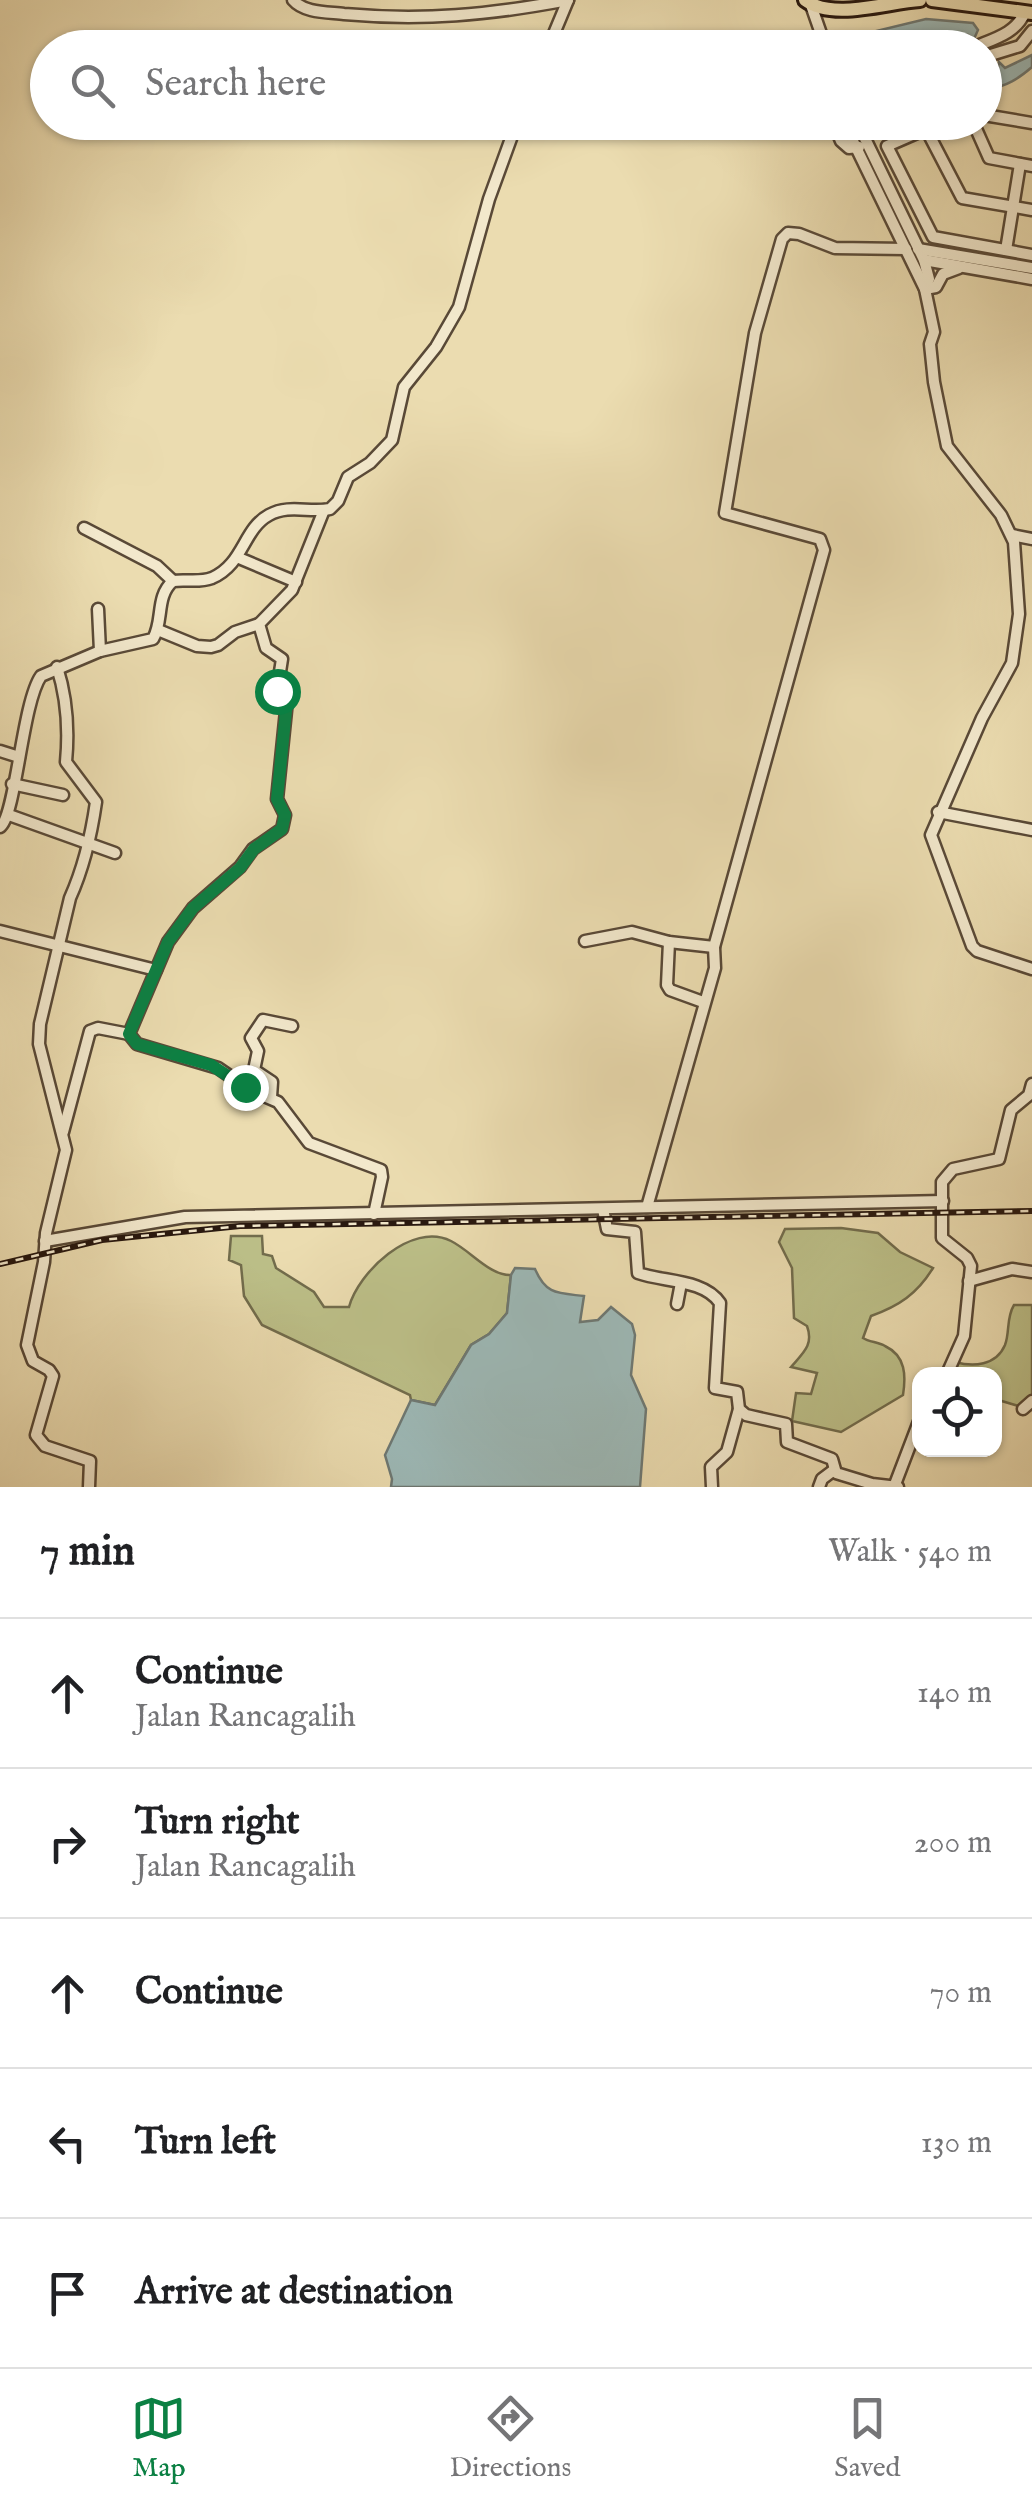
<!DOCTYPE html>
<meta charset="utf-8">
<style>
body{margin:0;font-family:"IM FELL English",serif;background:#f6f6f6;color:#202124}
.controls{position:absolute;right:30px;bottom:30px;display:grid;overflow:hidden;border-radius:20px;box-shadow:0 2px 8px #0004}
.controls button{width:90px;height:90px;display:grid;place-items:center;padding:0;border:0;border-bottom:2px solid #e0e0e0;background:#fff;color:#202124;font:50px sans-serif}
.stop{position:absolute;width:30px;height:30px;margin:-22px;border:8px solid #0b8043;border-radius:50%;background:#fff}
.stop.end{background:#0b8043;border-color:#fff;box-shadow:0 2px 10px #0008}
.list{margin:0;padding:0;list-style:none}
h2{display:flex;justify-content:space-between;align-items:center;height:130px;margin:0;padding:0 40px;font-size:42px}
h2 small{font-size:32px;font-weight:400;color:#757577}
.list li{display:grid;grid-template-columns:65px 1fr auto;gap:30px;align-items:center;box-sizing:border-box;height:150px;padding:0 40px;border-top:2px solid #e0e0e0}
.list b{display:block;font-size:38px;white-space:nowrap}
.list p{margin:0;font-size:32px;white-space:nowrap;color:#757577}
.list em{font-size:32px;font-style:normal;color:#757577}
.icon{flex:none;width:55px;height:55px;fill:none;stroke:currentColor;stroke-width:2;stroke-linecap:round;stroke-linejoin:round}
.map{position:relative;flex:none;width:1032px;height:1487px;overflow:hidden}
.search{position:absolute;background:#fff;box-shadow:0 2px 8px #0004;left:30px;right:30px;top:30px;height:110px;display:flex;align-items:center;gap:25px;box-sizing:border-box;padding:0 35px;border-radius:55px;color:#757577;font-size:38px}
.sheet{height:880px;background:#fff}
nav{display:flex;justify-content:space-around;align-items:center;box-sizing:border-box;height:140px;border-top:2px solid #e0e0e0;background:#fff;font-size:28px;color:#757577}
nav a{display:grid;justify-items:center;gap:5px}
nav .on{color:#0b8043}
.map>svg:first-child{display:block}
.green{fill:#bcbf88;stroke:#726c4c;stroke-width:2.5}
.water{fill:#9db9b7;stroke:#6e7974;stroke-width:2.5}
.lines{fill:none;stroke-linecap:round;stroke-linejoin:round}
.minor-casing{stroke:#594937;stroke-width:15}
.major-casing{stroke:#28180f;stroke-width:18}
.minor{stroke:#f2e8cc;stroke-width:10}
.major{stroke:#ebdcb0;stroke-width:12}
.rail-casing{stroke:#28180f;stroke-width:6}
.rail{stroke:#f2e8cc;stroke-width:2.5;stroke-dasharray:8;stroke-linecap:butt}
.route{stroke:#0b8043;stroke-width:12}
</style>
<div class="map">
<svg width="1032" height="1487" viewBox="0 0 1032 1487">
<rect width="100%" height="100%" fill="#ebdcb0"/>
<filter id="stains"><feTurbulence type="fractalNoise" baseFrequency=".002" numOctaves="4"/><feColorMatrix values="0 0 0 0 .2 0 0 0 0 .09 0 0 0 0 .02 0 0 0 .5 -.17"/></filter>
<radialGradient id="worn" r=".72"><stop offset=".6" stop-color="#630" stop-opacity="0"/><stop offset="1" stop-color="#630" stop-opacity=".3"/></radialGradient>
<g class="green">
<path d="M841 1228 878 1233 900 1252 933 1268C917 1294 899 1306 871 1316L863 1338C869 1342 878 1342 885 1346 906 1356 906 1376 903 1395L841 1432 792 1421 796 1393 811 1394 817 1373 791 1367C803 1353 814 1345 807 1326L794 1318 792 1268 779 1242 785 1229Z"/>
<path d="M231 1236H262L263 1254 272 1256 276 1268 314 1292 324 1307H349C358 1273 411 1221 451 1241 471 1251 490 1276 511 1275L507 1313 489 1334 471 1345 435 1405 411 1400 410 1395 262 1325 244 1296 241 1265 229 1260Z"/>
<path d="M1014 1305H1032V1410L995 1399 994 1374H949L955 1362C973 1367 996 1366 1005 1345 1010 1332 1006 1318 1014 1305Z"/>
</g>
<g class="water">
<polygon points="926,19 973,23 978,30 974,39 968,35 940,47 843,48 842,44 847,38"/>
<path d="M1032 55V67C1018 79 1007 86 989 89L985 98V78L997 72 999 62 1005 68Z"/>
<path d="M515 1268 535 1269C546 1295 558 1293 584 1296L580 1322 598 1320 611 1307 632 1324 635 1335 631 1375 646 1409 640 1487H391L392 1479 385 1455 411 1400 435 1405 471 1345 489 1334 507 1313 511 1275Z"/>
</g>
<g class="lines">
<defs>
<g id="minor">
<path d="M293 0C304 13 327 12 344 14 423 21 489 15 568 0"/>
<polyline points="811,5 826,48"/>
<polyline points="548,48 568,0"/>
<path d="M972 48C993 39 1016 34 1025 12"/>
<polyline points="984,57 1020,46 1032,31"/>
<polyline points="984,115 1032,123"/>
<polyline points="833,122 841,141 849,148 859,147"/>
<polyline points="847,122 850,135 925,289 934,332 930,344 934,382 947,446 1001,515 1014,542 1019,614 1012,663 982,718 931,835 972,946 977,951 1032,969"/>
<polyline points="857,122 924,260 929,279 925,288"/>
<polyline points="973,122 989,158 1032,166"/>
<polyline points="1032,210 962,198 926,129 887,146 933,237 1032,255"/>
<polyline points="918,249 1032,268"/>
<polyline points="1006,250 1020,164"/>
<polyline points="924,260 1032,279"/>
<polyline points="925,289 936,287 943,274 959,268"/>
<polyline points="324,510 292,590 259,624 266,648 282,659 277,691 287,701 277,799 285,815 282,829 253,849 240,867 193,908 168,942 129,1034 137,1044 218,1068 250,1090 278,1102 309,1143 381,1170 382,1177 374,1214"/>
<polyline points="84,528 157,566 173,581"/>
<polyline points="1012,535 1032,539"/>
<polyline points="239,558 296,582"/>
<polyline points="98,609 100,651"/>
<polyline points="158,630 197,646 211,647 218,645 235,632 259,624"/>
<path d="M57 667C67 698 69 730 66 762L96 802C91 837 84 867 70 898L40 1024 39 1044 66 1150 46 1233 44 1262 27 1345 33 1361 49 1370 53 1376 36 1435 45 1446 90 1461 89 1487"/>
<polyline points="0,751 19,757"/>
<polyline points="12,784 63,795"/>
<polyline points="938,812 1032,830"/>
<polyline points="9,815 115,853"/>
<path d="M0 827C16 816 22 703 41 676L100 651 153 639C164 620 155 597 173 581 186 579 199 583 212 578 244 564 243 529 269 515 289 504 309 513 330 509L338 501 348 477 370 463 392 440 404 387 436 347 459 307 489 199 517 122"/>
<polyline points="0,931 156,970"/>
<polyline points="585,941 632,932 669,942 714,947"/>
<polyline points="669,942 667,985 670,990 703,1002"/>
<polyline points="271,1097 272,1082 254,1070 258,1051 251,1038 263,1020 292,1026"/>
<polyline points="63,1132 90,1031 98,1028 129,1034"/>
<polyline points="647,1207 715,968 714,947 824,550 820,539 725,513 755,333 782,239 788,233 799,234 835,248 906,249"/>
<path d="M603 1209 607 1229 635 1232 638 1273C663 1282 704 1279 720 1303L715 1388 737 1392 739 1409 746 1415 786 1424 787 1442 832 1459 836 1473 872 1484 898 1487"/>
<polyline points="45,1241 185,1217 943,1201"/>
<polyline points="969,1281 1012,1269 1032,1272"/>
<polyline points="677,1304 681,1283"/>
<polyline points="947,1374 964,1336 971,1266 967,1258 942,1238 942,1182 953,1169 999,1159 1011,1110 1029,1095 1032,1084"/>
<polyline points="1023,1409 1032,1401"/>
<polyline points="712,1487 711,1467 727,1452 739,1409"/>
<polyline points="819,1487 822,1479 834,1470"/>
<polyline points="894,1487 920,1419"/>
</g>
<g id="major">
<path d="M805 0C833 21 887 2 920 0"/>
<polyline points="932,0 1032,13"/>
</g>
</defs>
<use href="#minor" class="minor-casing"/>
<use href="#major" class="major-casing"/>
<use href="#minor" class="minor"/>
<use href="#major" class="major"/>
<defs>
<polyline id="rail" points="0,1264 102,1240 240,1226 1032,1211"/>
</defs>
<use href="#rail" class="rail-casing"/>
<use href="#rail" class="rail"/>
</g>
<g class="lines">
<polyline class="route" points="245,1087 211,1065 137,1044 129,1034 168,942 193,908 240,868 254,849 282,829 285,815 277,799 287,701 277,691"/>
</g>
<rect width="100%" height="100%" filter="url(#stains)"/>
<rect width="100%" height="100%" fill="url(#worn)"/>
</svg>
<div class="controls">
<button><svg class="icon" aria-label="locate" viewBox="0 0 24 24"><circle cx="12" cy="12" r="6"/><path d="M12 2v4M12 18v4M2 12h4M18 12h4"/></svg></button>
</div>
<div class="stop" style="left:277px;top:691px"></div>
<div class="stop end" style="left:245px;top:1087px"></div>
<div class="search"><svg class="icon" aria-label="search" viewBox="0 0 24 24"><circle cx="10" cy="10" r="6"/><path d="M15 15l6 6"/></svg>Search here</div>
</div>
<section class="sheet">
<h2>7 min<small>Walk · 540 m</small></h2>
<ul class="list">
<li><svg class="icon" aria-label="ahead" viewBox="0 0 24 24"><path d="M12 20V5M6 11l6-6 6 6"/></svg><div><b>Continue</b><p>Jalan Rancagalih</p></div><em>140 m</em></li>
<li><svg class="icon" aria-label="right" viewBox="0 0 24 24"><path d="M7 20v-9h11M14 6l5 5-5 5"/></svg><div><b>Turn right</b><p>Jalan Rancagalih</p></div><em>200 m</em></li>
<li><svg class="icon" aria-label="ahead" viewBox="0 0 24 24"><path d="M12 20V5M6 11l6-6 6 6"/></svg><div><b>Continue</b></div><em>70 m</em></li>
<li><svg class="icon" aria-label="left" viewBox="0 0 24 24"><path d="M17 20v-9H6M10 6l-5 5 5 5"/></svg><div><b>Turn left</b></div><em>130 m</em></li>
<li><svg class="icon" aria-label="arrive" viewBox="0 0 24 24"><path d="M6 21V4h12l-3 4 3 4H6"/></svg><div><b>Arrive at destination</b></div></li>
</ul>
</section>
<nav>
<a class="on"><svg class="icon" aria-label="map" viewBox="0 0 24 24"><path d="M3 6l6-2 6 2 6-2v14l-6 2-6-2-6 2zM9 4v14M15 6v14"/></svg>Map</a>
<a><svg class="icon" aria-label="directions" viewBox="0 0 24 24"><path d="M12 3l9 9-9 9-9-9zM9 14v-3h6M13 9l2 2-2 2"/></svg>Directions</a>
<a><svg class="icon" aria-label="saved" viewBox="0 0 24 24"><path d="M7 4h10v16l-5-4-5 4z"/></svg>Saved</a>
</nav>
